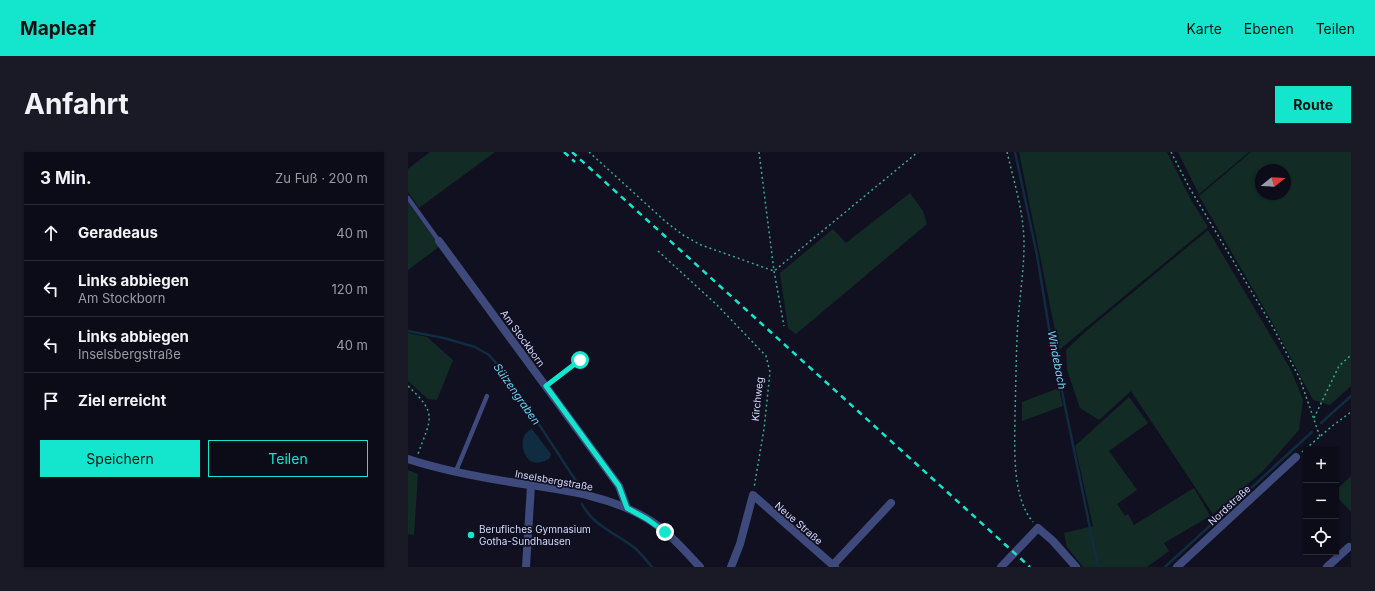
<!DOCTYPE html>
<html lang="de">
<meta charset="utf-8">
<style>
body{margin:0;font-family:Inter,sans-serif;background:#1a1a26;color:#f1f3f6}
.controls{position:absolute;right:12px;bottom:12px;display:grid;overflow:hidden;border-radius:0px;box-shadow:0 1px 3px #0004}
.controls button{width:36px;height:36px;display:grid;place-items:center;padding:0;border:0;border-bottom:1px solid #2c2c38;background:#0c0c19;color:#f1f3f6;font:20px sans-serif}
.compass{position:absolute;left:847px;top:12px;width:36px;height:36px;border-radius:50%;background:#0c0c19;box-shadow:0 1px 3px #0004;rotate:72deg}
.stop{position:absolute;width:12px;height:12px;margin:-9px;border:3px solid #14e6cd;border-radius:50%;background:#fff}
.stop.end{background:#14e6cd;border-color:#fff;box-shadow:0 1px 4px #0008}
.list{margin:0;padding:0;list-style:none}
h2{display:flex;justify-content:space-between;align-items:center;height:52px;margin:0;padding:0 16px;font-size:17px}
h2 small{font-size:13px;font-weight:400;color:#9a9ba2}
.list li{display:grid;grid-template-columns:26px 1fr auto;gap:12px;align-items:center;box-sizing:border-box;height:56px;padding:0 16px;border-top:1px solid #2c2c38}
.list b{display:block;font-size:15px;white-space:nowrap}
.list p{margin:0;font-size:13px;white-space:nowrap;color:#9a9ba2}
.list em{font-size:13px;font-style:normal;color:#9a9ba2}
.actions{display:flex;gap:8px;padding:12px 16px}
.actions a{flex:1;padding:9px 0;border:1px solid #14e6cd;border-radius:0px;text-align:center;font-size:14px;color:#14e6cd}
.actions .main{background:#14e6cd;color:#111}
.icon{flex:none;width:22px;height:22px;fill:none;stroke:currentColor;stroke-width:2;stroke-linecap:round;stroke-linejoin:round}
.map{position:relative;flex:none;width:943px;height:415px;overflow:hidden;border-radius:0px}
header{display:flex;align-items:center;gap:24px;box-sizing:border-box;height:56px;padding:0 20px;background:#14e6cd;color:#111}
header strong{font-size:19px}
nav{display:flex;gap:22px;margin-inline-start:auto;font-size:14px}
.intro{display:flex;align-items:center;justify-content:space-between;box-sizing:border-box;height:96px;padding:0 24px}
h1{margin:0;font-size:28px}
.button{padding:10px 18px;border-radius:0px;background:#14e6cd;color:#111;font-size:14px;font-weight:700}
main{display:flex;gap:24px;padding:0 24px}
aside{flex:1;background:#0c0c19;border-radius:0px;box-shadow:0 1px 3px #0004}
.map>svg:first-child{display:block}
.green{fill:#132b25;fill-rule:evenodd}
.water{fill:#102c40}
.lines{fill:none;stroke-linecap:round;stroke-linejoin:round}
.stream{stroke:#102c40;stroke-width:2.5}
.path{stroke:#39aa8a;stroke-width:1.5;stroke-dasharray:2 3;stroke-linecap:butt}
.service{stroke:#3f4a7c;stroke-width:4.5}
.minor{stroke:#3f4a7c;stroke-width:8}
.tertiary{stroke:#3f4a7c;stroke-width:8}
.rail{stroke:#14e6cd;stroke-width:2.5;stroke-dasharray:6 5;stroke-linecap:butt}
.route{stroke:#14e6cd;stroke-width:5}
.poi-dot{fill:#14e6cd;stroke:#101021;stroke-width:1.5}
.labels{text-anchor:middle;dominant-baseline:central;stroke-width:3.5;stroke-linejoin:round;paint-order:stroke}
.street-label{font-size:10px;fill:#d4d8fb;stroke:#101021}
.poi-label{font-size:10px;fill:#d4d8fb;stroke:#101021;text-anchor:start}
.water-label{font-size:11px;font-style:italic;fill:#6bd1f2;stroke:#101021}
</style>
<header>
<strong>Mapleaf</strong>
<nav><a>Karte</a><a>Ebenen</a><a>Teilen</a></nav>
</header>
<div class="intro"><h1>Anfahrt</h1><a class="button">Route</a></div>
<main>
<aside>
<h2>3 Min.<small>Zu Fuß · 200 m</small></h2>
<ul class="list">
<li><svg class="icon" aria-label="ahead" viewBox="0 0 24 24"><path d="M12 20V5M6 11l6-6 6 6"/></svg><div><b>Geradeaus</b></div><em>40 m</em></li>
<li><svg class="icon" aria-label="left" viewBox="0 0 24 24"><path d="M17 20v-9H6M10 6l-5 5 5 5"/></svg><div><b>Links abbiegen</b><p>Am Stockborn</p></div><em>120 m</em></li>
<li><svg class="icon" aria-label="left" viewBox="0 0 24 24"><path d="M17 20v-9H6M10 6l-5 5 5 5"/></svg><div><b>Links abbiegen</b><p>Inselsbergstraße</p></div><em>40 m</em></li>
<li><svg class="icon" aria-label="arrive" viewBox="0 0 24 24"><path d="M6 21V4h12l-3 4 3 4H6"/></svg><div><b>Ziel erreicht</b></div></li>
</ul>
<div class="actions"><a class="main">Speichern</a><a>Teilen</a></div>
</aside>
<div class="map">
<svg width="943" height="415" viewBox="0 0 943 415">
<rect width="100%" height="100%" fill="#101021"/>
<g class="green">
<polygon points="22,0 87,0 11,56 0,40 0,17"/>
<polygon points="611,0 759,0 783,48 800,75 651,198"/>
<polygon points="770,0 841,0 791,42"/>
<path d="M843 0H943V234L922 253 905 248 863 168 791 44ZM853 18H877V42H853Z"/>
<polygon points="502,41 515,59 519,72 388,182 380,176 372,121 425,77 438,91"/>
<polygon points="0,51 32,94 0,118"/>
<polygon points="800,78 883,218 895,248 891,278 855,319 805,362 723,239 691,268 672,256 659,218 658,198 677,180"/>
<polygon points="0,181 19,185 45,208 29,248 20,247 0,229"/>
<polygon points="651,236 655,254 614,269 614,250"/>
<polygon points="721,245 740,271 701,299 729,338 709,352 717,364 720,362 726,373 786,336 802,364 756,391 761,399 739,415 675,415 659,395 656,381 685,374 667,294"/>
<polygon points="0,318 10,322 6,383 0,382"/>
<polygon points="943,324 943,360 928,344 928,338"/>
</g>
<path class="water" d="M124 277 143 302 141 307C136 309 131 312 125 310 114 307 109 282 124 277Z"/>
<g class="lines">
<g class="stream">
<polyline points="607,0 629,103 641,176 690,415"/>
<polyline points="0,179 36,186 67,195 81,203 98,222 170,332"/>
<polyline points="913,271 943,244"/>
<path d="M174 352C184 373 209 382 227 396 233 402 239 409 244 415"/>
<polyline points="757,415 904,280"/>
</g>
<g class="path">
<polyline points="181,0 258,70 275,83 293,93 366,119 510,0"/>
<polyline points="351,0 366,119 376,174"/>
<path d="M599 0C606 30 616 61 616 92 616 117 612 143 610 168 608 199 608 230 607 261 607 294 603 344 625 370"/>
<polyline points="763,0 781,35 866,177 892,227 912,285"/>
<polyline points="250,99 309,153 358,204 362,220 356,277 346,336"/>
<path d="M0 234C30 262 23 266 10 302"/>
<polyline points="906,266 931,214 943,203"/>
<polyline points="894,300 923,275 943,260"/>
</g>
<g class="service">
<polyline points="0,46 31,89"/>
<polyline points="138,234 172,208"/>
<polyline points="48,319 79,244"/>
</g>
<g class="minor">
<polyline points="31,89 211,334 219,356"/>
<polyline points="425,413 483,351"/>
<polyline points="118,415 123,333"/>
<polyline points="323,415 332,392 345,343 427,415"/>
<polyline points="593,415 630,376 645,389 668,415"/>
<polyline points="769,415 888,305"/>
<polyline points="919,415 941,395"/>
</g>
<path class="tertiary" d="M0 307C39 320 81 327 122 333 162 339 203 345 238 366 259 378 276 398 292 415"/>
<g class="rail">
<polyline points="156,0 167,10"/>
<polyline points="164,0 622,415"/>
</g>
</g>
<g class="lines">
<polyline class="route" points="172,208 138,234 211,334 219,356 239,367 257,380"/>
</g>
<circle class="poi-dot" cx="63" cy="383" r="4"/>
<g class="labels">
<g class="street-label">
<text transform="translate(115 186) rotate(54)">Am Stockborn</text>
<text transform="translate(349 247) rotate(-84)">Kirchweg</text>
<text transform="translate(146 328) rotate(10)">Inselsbergstraße</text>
<text transform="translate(821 353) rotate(-43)">Nordstraße</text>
<text transform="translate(391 371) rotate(41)">Neue Straße</text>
</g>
<g class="poi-label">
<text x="71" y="377">Berufliches Gymnasium<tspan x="71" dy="12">Gotha-Sundhausen</tspan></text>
</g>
<g class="water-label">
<text transform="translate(649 208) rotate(79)">Windebach</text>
<text transform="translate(109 242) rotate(55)">Sülzengraben</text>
</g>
</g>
</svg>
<div class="controls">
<button>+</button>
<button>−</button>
<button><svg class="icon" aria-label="locate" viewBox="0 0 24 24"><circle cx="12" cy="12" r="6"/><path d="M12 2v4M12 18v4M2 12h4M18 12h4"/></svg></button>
</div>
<svg class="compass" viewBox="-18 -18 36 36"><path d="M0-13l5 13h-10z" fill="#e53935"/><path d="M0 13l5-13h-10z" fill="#9a9ba2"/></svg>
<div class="stop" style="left:172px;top:208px"></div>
<div class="stop end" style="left:257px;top:380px"></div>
</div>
</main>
